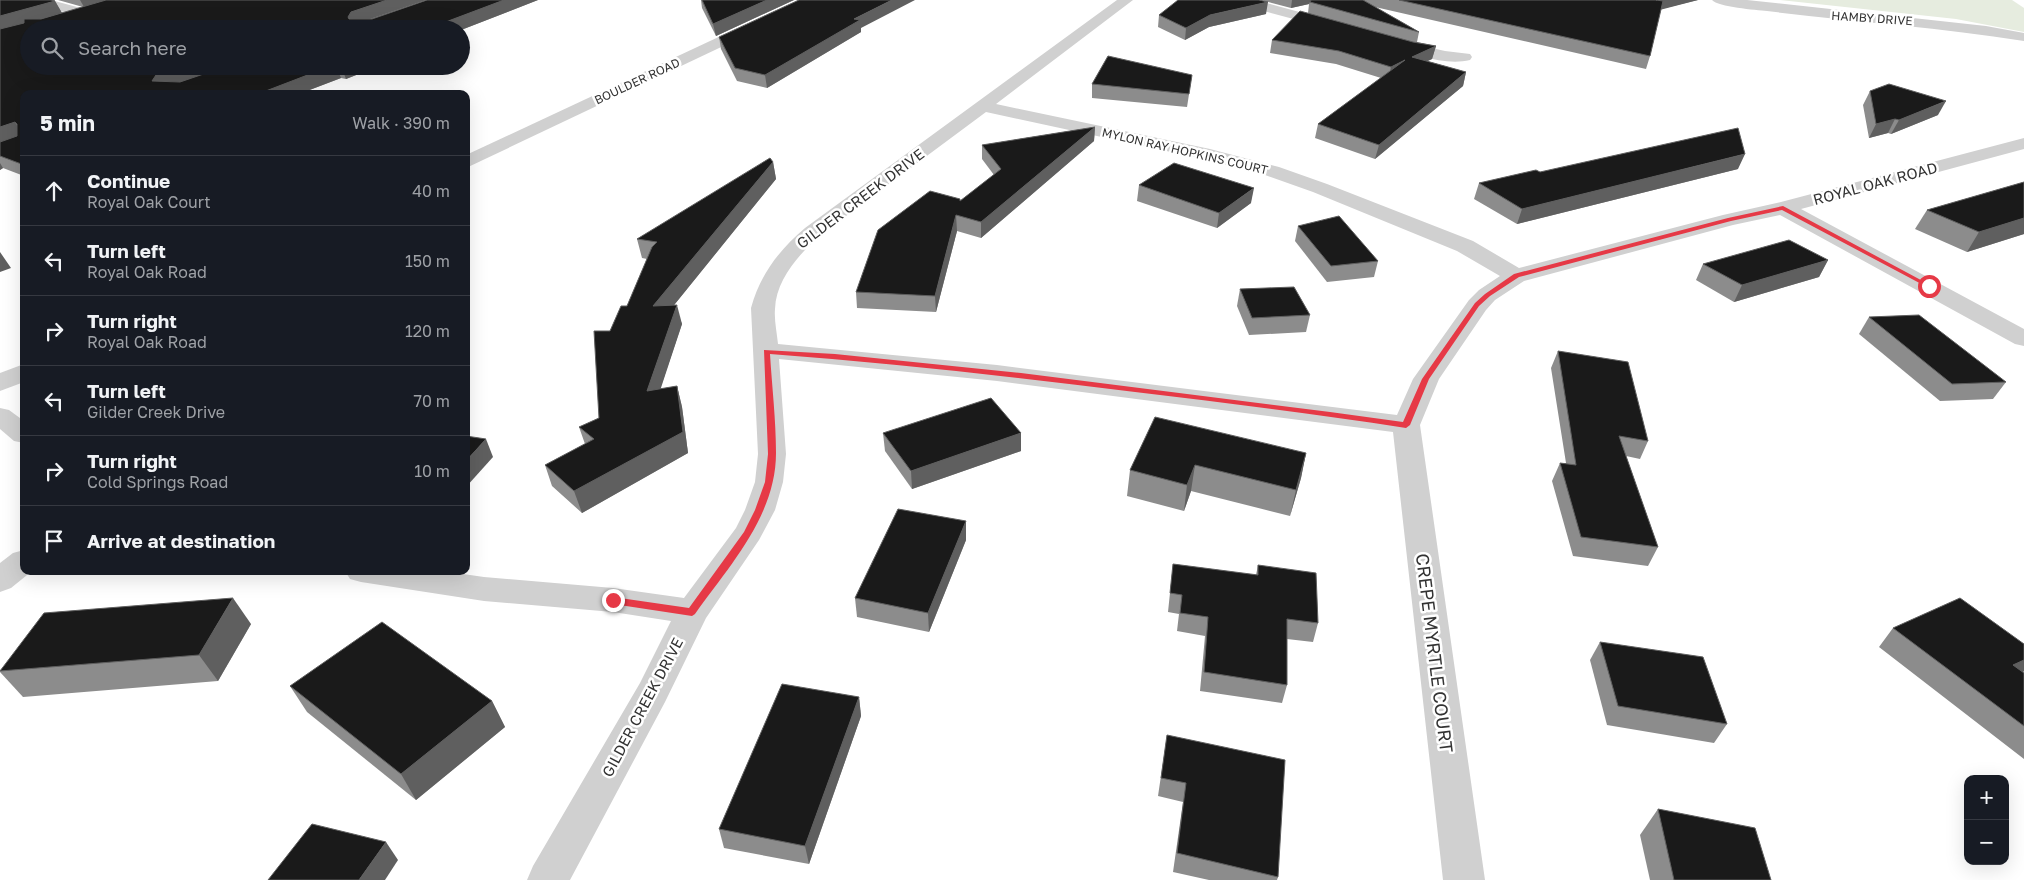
<!DOCTYPE html>
<meta charset="utf-8">
<style>
body{margin:0;font-family:"Golos Text",sans-serif;background:#20242c;color:#f1f3f6}
.controls{position:absolute;right:15px;bottom:15px;display:grid;overflow:hidden;border-radius:10px;box-shadow:0 5px 20px #0002}
.controls button{width:45px;height:45px;display:grid;place-items:center;padding:0;border:0;border-bottom:1px solid #363941;background:#171b24;color:#f1f3f6;font:25px sans-serif}
.stop{position:absolute;width:15px;height:15px;margin:-11px;border:4px solid #e63946;border-radius:50%;background:#fff}
.stop.end{background:#e63946;border-color:#fff;box-shadow:0 1px 5px #0008}
.list{margin:0;padding:0;list-style:none}
h2{display:flex;justify-content:space-between;align-items:center;height:65px;margin:0;padding:0 20px;font-size:21px}
h2 small{font-size:16px;font-weight:400;color:#9ea1a6}
.list li{display:grid;grid-template-columns:32px 1fr auto;gap:15px;align-items:center;box-sizing:border-box;height:70px;padding:0 20px;border-top:1px solid #363941}
.list b{display:block;font-size:19px;white-space:nowrap}
.list p{margin:0;font-size:16px;white-space:nowrap;color:#9ea1a6}
.list em{font-size:16px;font-style:normal;color:#9ea1a6}
.icon{flex:none;width:28px;height:28px;fill:none;stroke:currentColor;stroke-width:2;stroke-linecap:round;stroke-linejoin:round}
.map{position:relative;flex:none;width:2024px;height:880px;overflow:hidden}
.search{position:absolute;background:#171b24;box-shadow:0 5px 20px #0002;left:20px;top:20px;width:450px;height:55px;display:flex;align-items:center;gap:12px;box-sizing:border-box;padding:0 18px;border-radius:28px;color:#9ea1a6;font-size:19px}
.panel{position:absolute;background:#171b24;box-shadow:0 5px 20px #0002;left:20px;top:90px;width:450px;height:485px;border-radius:10px}
.map>svg:first-child{display:block}
.green{fill:#e6ecdf}
.lines{fill:none;stroke-linecap:round;stroke-linejoin:round}
.minor{fill:#d0d0d0;fill-rule:evenodd}
.tertiary{fill:#d0d0d0;fill-rule:evenodd}
.wall{fill:#8c8c8c}
.shaded-wall{fill:#5f5f5f}
.building{fill:#1a1a1a;stroke:#5f5f5f}
.route{fill:#e63946}
.labels{text-anchor:middle;dominant-baseline:central;stroke-width:5;stroke-linejoin:round;paint-order:stroke}
.far-street-label{font-size:12px;fill:#333;stroke:#fff}
.street-label{font-size:15px;fill:#333;stroke:#fff}
.near-street-label{font-size:18px;fill:#333;stroke:#fff}
</style>
<div class="map">
<svg width="2024" height="880" viewBox="0 0 2024 880">
<rect width="100%" height="100%" fill="#fff"/>
<polygon class="green" points="1780,0 2012,0 2024,8 2024,32 1956,19"/>
<g class="lines">
<g class="minor">
<polygon points="28,0 51,0 88,10 90,13 88,16 83,17 30,3"/>
<polygon points="798,0 816,0 814,3 466,168 466,155"/>
<path d="M1117 0H1133L996 104 1210 149 1279 167 1327 184 1473 241 1519 268 1723 215 1781 202 2024 138V149L1801 209 2024 329V346L2015 344 1780 215 1733 225 1524 281 1495 300 1486 310 1439 379 1420 425 1485 880H1443L1393 432 997 381 779 359 786 454 783 482 775 510 759 540 706 618 665 702 570 880H527L533 866 640 683 671 621 613 612 484 601 361 582 350 579 345 571H442L484 577 613 588 684 598 736 528 745 510 755 482 758 454 751 308C760 275 779 250 805 228ZM986 112 1208 160 1265 175 1313 192 1457 251 1500 276 1479 290 1469 300 1413 379 1397 415 997 365 778 344C777 333 774 320 775 309 776 279 799 255 819 236Z"/>
<polygon points="1232,0 1255,0 1336,22 1338,25 1336,28 1331,29 1234,3"/>
<path d="M1396 40 1445 51 1470 54 1472 57 1470 60C1445 66 1414 54 1391 48L1388 45 1391 42Z"/>
<polygon points="24,364 24,382 0,391 0,373"/>
<polygon points="0,408 9,410 24,421 24,443 14,441 0,429"/>
<polygon points="24,550 24,571 32,571 11,588 0,592 0,563 13,553"/>
</g>
<path class="tertiary" d="M1712 0H1747L1986 26 2024 33V41C1939 27 1853 22 1767 11 1756 10 1718 7 1712 0Z"/>
</g>
<g class="wall">
<polygon points="0,0 51,0 55,1 62,13 83,7 58,0 426,0 372,19 427,0 538,0 461,30 461,29 29,29 29,66 379,66 346,79 341,78 299,94 24,94 24,176 3,168 0,170 0,156 4,157 0,156"/>
<polygon points="701,0 794,0 716,36 702,8"/>
<polygon points="1261,0 1698,0 1661,9 1650,56 1646,69 1375,7 1419,32 1417,42 1436,46 1432,59 1427,61 1466,72 1463,86 1375,159 1315,138 1318,124 1381,78 1336,64 1270,53 1272,40 1308,13 1309,4 1291,8"/>
<polygon points="1266,14 1209,27 1185,40 1158,27 1159,15"/>
<polygon points="861,28 861,32 767,88 737,81 721,49 719,37"/>
<polygon points="1192,75 1187,107 1092,98 1092,84"/>
<polygon points="1870,91 1938,115 1891,134 1888,133 1869,138 1863,105"/>
<polygon points="1095,127 1094,141 981,238 957,231 936,312 857,308 856,292 960,201 994,175 982,159 982,145"/>
<polygon points="773,162 776,179 674,305 682,324 660,389 677,386 682,407 688,453 582,513 552,486 545,465 585,444 579,427 599,418 610,331 627,306 647,259 642,258 637,239"/>
<polygon points="1738,169 1517,224 1474,199 1479,183 1540,172"/>
<polygon points="2024,182 2024,234 1967,252 1915,229 1927,210"/>
<polygon points="1139,185 1251,203 1217,228 1137,201"/>
<polygon points="1298,226 1378,261 1374,277 1327,282 1295,241"/>
<polygon points="1828,260 1819,277 1734,302 1696,280 1703,264"/>
<polygon points="1240,289 1310,315 1306,332 1249,335 1237,306"/>
<polygon points="1869,317 2006,382 1993,399 1940,401 1859,334"/>
<polygon points="1558,351 1648,441 1640,459 1626,456 1658,547 1648,566 1573,556 1552,481 1560,463 1566,463 1551,368"/>
<polygon points="883,433 1021,433 1021,451 912,489 885,451"/>
<polygon points="1306,453 1301,478 1290,516 1191,491 1184,511 1127,496 1130,470"/>
<polygon points="966,521 966,540 929,632 857,617 855,598"/>
<polygon points="1173,564 1256,575 1258,565 1318,623 1313,642 1287,639 1287,685 1282,703 1200,691 1205,636 1177,631 1179,614 1168,612"/>
<polygon points="251,624 218,681 23,697 0,672 0,670"/>
<polygon points="1893,628 2024,644 2024,671 2023,672 2024,673 2024,759 1879,647"/>
<polygon points="1600,642 1727,724 1714,743 1607,725 1590,660"/>
<polygon points="290,686 492,701 505,727 416,800 307,712"/>
<polygon points="859,697 861,716 809,864 724,848 719,829"/>
<polygon points="1167,735 1278,877 1277,880 1209,880 1173,872 1183,802 1158,796"/>
<polygon points="1658,809 1771,880 1650,880 1640,835"/>
</g>
<g class="shaded-wall">
<polygon points="80,0 109,0 84,7"/>
<polygon points="387,0 426,0 355,24 348,17 351,12"/>
<polygon points="504,0 538,0 461,30 461,29 427,29"/>
<polygon points="767,0 794,0 716,36 713,24"/>
<polygon points="892,0 915,0 861,28 861,32 767,88 765,75 854,19"/>
<polygon points="1292,0 1319,0 1310,2 1309,4 1291,8"/>
<polygon points="1656,0 1698,0 1652,12"/>
<polygon points="55,1 62,13 0,30 0,16"/>
<polygon points="1268,2 1266,14 1209,27 1185,40 1186,28 1210,15"/>
<polygon points="1436,46 1432,59 1409,70 1412,57"/>
<polygon points="1405,60 1388,80 1391,67"/>
<polygon points="182,66 227,66 162,88 152,81 156,75"/>
<polygon points="331,66 336,66 341,78 299,94 258,94"/>
<polygon points="341,66 379,66 346,79"/>
<polygon points="1466,72 1463,86 1375,159 1379,145"/>
<polygon points="1946,101 1938,115 1891,134 1899,120"/>
<polygon points="1895,119 1888,133 1869,138 1876,124"/>
<polygon points="15,122 23,136 0,143 0,127"/>
<polygon points="1095,127 1094,141 981,238 981,222"/>
<polygon points="1745,154 1738,169 1517,224 1522,209"/>
<polygon points="773,162 776,179 658,325 653,306"/>
<polygon points="0,163 3,168 0,170"/>
<polygon points="1254,188 1251,203 1217,228 1219,213"/>
<polygon points="956,215 957,231 936,312 935,296"/>
<polygon points="2024,218 2024,234 1967,252 1979,232"/>
<polygon points="0,252 11,268 0,272"/>
<polygon points="1828,260 1819,277 1734,302 1742,285"/>
<polygon points="677,305 682,324 653,412 647,391"/>
<polygon points="677,386 682,407 688,453 582,513 574,491"/>
<polygon points="1021,433 1021,451 912,489 911,471"/>
<polygon points="486,439 493,457 466,487 466,461"/>
<polygon points="1306,453 1301,478 1290,516 1296,490"/>
<polygon points="1195,465 1191,491 1184,511 1187,485"/>
<polygon points="966,521 966,540 929,632 928,613"/>
<polygon points="233,598 251,624 218,681 199,655"/>
<polygon points="2024,660 2024,671 2022,673 2013,665"/>
<polygon points="859,697 861,716 809,864 805,846"/>
<polygon points="492,701 505,727 416,800 401,774"/>
<polygon points="386,842 398,860 385,880 359,880"/>
</g>
<g class="building">
<polygon points="0,0 51,0 55,1 0,16"/>
<polygon points="106,0 387,0 351,12 348,17 349,19 372,19 427,0 504,0 427,29 29,29 29,66 182,66 156,75 152,81 180,82 227,66 331,66 258,94 24,94 24,165 0,156 0,142 17,136 17,124 15,122 0,127 0,29 24,23 24,19 41,19"/>
<polygon points="702,0 767,0 713,24"/>
<polygon points="799,0 892,0 854,19 860,20 765,75 735,68 719,37"/>
<polygon points="1178,0 1259,0 1268,2 1210,15 1186,28 1159,15"/>
<polygon points="1311,0 1363,0 1419,32 1310,2"/>
<polygon points="1399,0 1657,0 1656,0 1663,1 1650,56"/>
<polygon points="1300,11 1413,42 1436,46 1412,57 1466,72 1379,145 1318,124 1405,60 1391,67 1339,51 1272,40"/>
<polygon points="1108,56 1192,75 1189,94 1092,84"/>
<polygon points="1889,84 1946,101 1899,120 1895,119 1876,124 1870,91"/>
<polygon points="1095,127 981,222 956,215 935,296 856,292 878,230 930,191 960,199 960,201 1001,169 982,145"/>
<polygon points="1738,128 1745,154 1522,209 1479,183 1536,170 1540,172"/>
<polygon points="770,158 773,162 653,306 677,305 647,391 677,386 683,432 574,491 545,465 594,439 579,427 599,418 594,331 610,331 621,306 627,306 652,247 657,242 637,239"/>
<polygon points="1174,163 1254,188 1219,213 1139,185"/>
<polygon points="2024,182 2024,218 1979,232 1927,210"/>
<polygon points="1339,216 1378,261 1331,266 1298,226"/>
<polygon points="1789,240 1828,260 1742,285 1703,264"/>
<polygon points="1294,287 1310,315 1252,318 1240,289"/>
<polygon points="1919,315 2006,382 1952,384 1869,317"/>
<polygon points="1558,351 1628,362 1648,441 1619,436 1658,547 1581,537 1560,463 1576,465"/>
<polygon points="991,398 1021,433 911,471 883,433"/>
<polygon points="1155,417 1306,453 1296,490 1195,465 1187,485 1130,470"/>
<polygon points="466,436 486,439 466,461"/>
<polygon points="898,509 966,521 928,613 855,598"/>
<polygon points="1173,564 1258,575 1258,565 1316,573 1318,623 1287,619 1287,685 1204,672 1208,617 1180,613 1182,595 1170,593"/>
<polygon points="233,598 199,655 0,671 44,613"/>
<polygon points="1960,598 2024,644 2024,660 2013,665 2024,673 2024,726 1893,628"/>
<polygon points="382,622 492,701 401,774 290,686"/>
<polygon points="1600,642 1703,657 1727,724 1618,706"/>
<polygon points="782,684 859,697 805,846 719,829"/>
<polygon points="1167,735 1285,760 1278,877 1177,853 1186,783 1161,778"/>
<polygon points="1658,809 1755,828 1771,880 1674,880"/>
<polygon points="312,824 386,842 359,880 268,880"/>
</g>
<path class="route" d="M1783 206 1932 286 1927 287 1782 210 1731 221 1519 277 1490 296 1479 306 1429 379 1410 425 1406 428C1316 414 1226 403 1135 392 1014 377 892 363 770 354 772 387 776 420 776 453 776 516 729 566 695 614L692 616 613 604 608 600 613 597 689 608 744 532 755 510 765 482 768 454 764 350 835 354 1021 373 1330 412 1403 422 1422 379 1475 303 1485 294 1514 274 1728 218Z"/>
<g class="labels">
<g class="far-street-label">
<text transform="translate(1872 18) rotate(4)">HAMBY DRIVE</text>
<text transform="translate(637 81) rotate(-25)">BOULDER ROAD</text>
<text transform="translate(1185 151) rotate(13)">MYLON RAY HOPKINS COURT</text>
</g>
<g class="street-label">
<text transform="translate(1875 183) rotate(-15)">ROYAL OAK ROAD</text>
<text transform="translate(860 198) rotate(-37)">GILDER CREEK DRIVE</text>
<text transform="translate(642 707) rotate(-62)">GILDER CREEK DRIVE</text>
</g>
<g class="near-street-label">
<text transform="translate(1435 653) rotate(83)">CREPE MYRTLE COURT</text>
</g>
</g>
</svg>
<div class="controls">
<button>+</button>
<button>−</button>
</div>
<div class="stop" style="left:1929px;top:286px"></div>
<div class="stop end" style="left:613px;top:600px"></div>
<div class="search"><svg class="icon" aria-label="search" viewBox="0 0 24 24"><circle cx="10" cy="10" r="6"/><path d="M15 15l6 6"/></svg>Search here</div>
<section class="panel">
<h2>5 min<small>Walk · 390 m</small></h2>
<ul class="list">
<li><svg class="icon" aria-label="ahead" viewBox="0 0 24 24"><path d="M12 20V5M6 11l6-6 6 6"/></svg><div><b>Continue</b><p>Royal Oak Court</p></div><em>40 m</em></li>
<li><svg class="icon" aria-label="left" viewBox="0 0 24 24"><path d="M17 20v-9H6M10 6l-5 5 5 5"/></svg><div><b>Turn left</b><p>Royal Oak Road</p></div><em>150 m</em></li>
<li><svg class="icon" aria-label="right" viewBox="0 0 24 24"><path d="M7 20v-9h11M14 6l5 5-5 5"/></svg><div><b>Turn right</b><p>Royal Oak Road</p></div><em>120 m</em></li>
<li><svg class="icon" aria-label="left" viewBox="0 0 24 24"><path d="M17 20v-9H6M10 6l-5 5 5 5"/></svg><div><b>Turn left</b><p>Gilder Creek Drive</p></div><em>70 m</em></li>
<li><svg class="icon" aria-label="right" viewBox="0 0 24 24"><path d="M7 20v-9h11M14 6l5 5-5 5"/></svg><div><b>Turn right</b><p>Cold Springs Road</p></div><em>10 m</em></li>
<li><svg class="icon" aria-label="arrive" viewBox="0 0 24 24"><path d="M6 21V4h12l-3 4 3 4H6"/></svg><div><b>Arrive at destination</b></div></li>
</ul>
</section>
</div>
